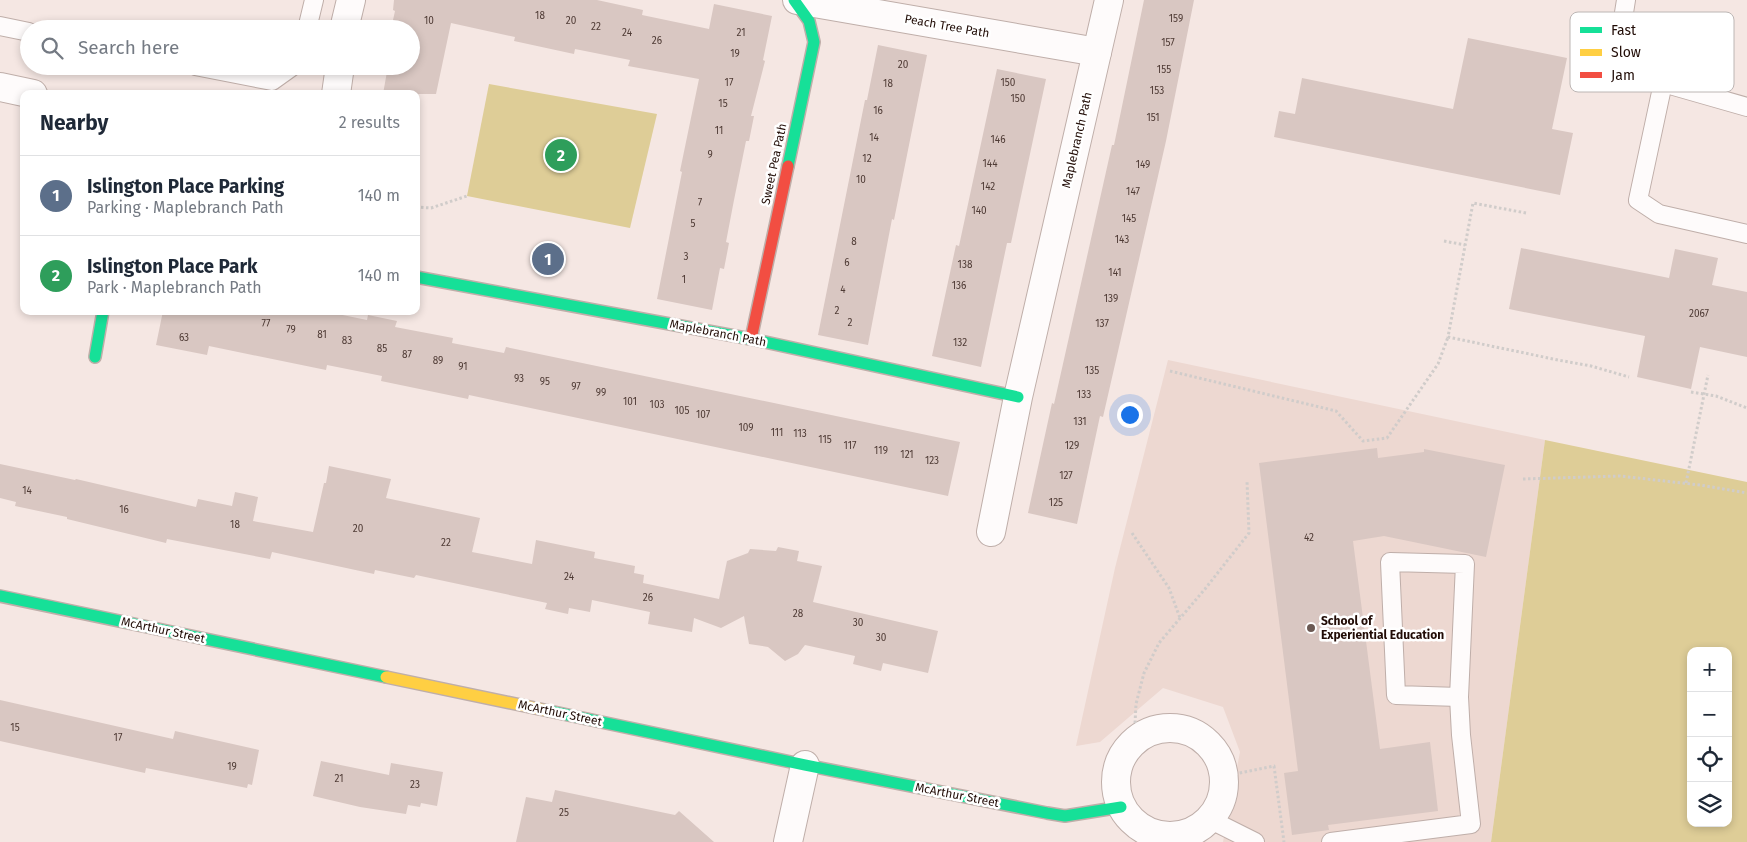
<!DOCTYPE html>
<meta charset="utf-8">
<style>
body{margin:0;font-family:"Fira Sans",sans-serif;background:#f6f6f7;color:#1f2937}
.controls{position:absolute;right:15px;bottom:15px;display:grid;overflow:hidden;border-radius:10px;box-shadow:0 2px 8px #0003}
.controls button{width:45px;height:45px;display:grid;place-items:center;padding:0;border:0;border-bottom:1px solid #e0e1e3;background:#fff;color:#1f2937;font:25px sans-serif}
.you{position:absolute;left:1129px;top:414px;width:18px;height:18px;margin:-12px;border:4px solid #fff;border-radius:50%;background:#1a73e8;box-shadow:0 0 0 8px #1a73e833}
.badge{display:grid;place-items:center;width:32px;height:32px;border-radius:50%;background:#6b5953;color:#fff;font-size:16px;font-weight:700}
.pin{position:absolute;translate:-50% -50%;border:2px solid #fff;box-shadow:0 1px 5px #0006}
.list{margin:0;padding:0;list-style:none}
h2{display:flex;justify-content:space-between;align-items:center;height:65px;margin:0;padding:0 20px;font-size:21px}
h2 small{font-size:16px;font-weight:400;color:#747a83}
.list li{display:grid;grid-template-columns:32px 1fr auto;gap:15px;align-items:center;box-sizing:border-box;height:80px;padding:0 20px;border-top:1px solid #e0e1e3}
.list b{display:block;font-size:19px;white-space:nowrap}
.list p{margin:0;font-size:16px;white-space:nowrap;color:#747a83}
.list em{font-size:16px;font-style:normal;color:#747a83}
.icon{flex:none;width:28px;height:28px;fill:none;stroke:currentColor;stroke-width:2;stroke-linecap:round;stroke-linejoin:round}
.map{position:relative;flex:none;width:1747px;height:842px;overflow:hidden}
.search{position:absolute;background:#fff;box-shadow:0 2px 8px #0003;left:20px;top:20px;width:400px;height:55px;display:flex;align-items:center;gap:12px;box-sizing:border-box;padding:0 18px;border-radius:28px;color:#747a83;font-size:19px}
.panel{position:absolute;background:#fff;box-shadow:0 2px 8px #0003;left:20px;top:90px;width:400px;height:225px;border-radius:10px}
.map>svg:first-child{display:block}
.built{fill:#edd8d1}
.green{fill:#decd97;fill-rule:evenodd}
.building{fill:#d9c7c2}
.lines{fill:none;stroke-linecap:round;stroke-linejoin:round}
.lane-casing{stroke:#bfaea9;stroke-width:20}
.street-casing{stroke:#bfaea9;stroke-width:30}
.fast-casing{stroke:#bfaea9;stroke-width:14}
.slow-casing{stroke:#bfaea9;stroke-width:14}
.jam-casing{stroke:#bfaea9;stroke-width:14}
.path{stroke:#d0ccca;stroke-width:3;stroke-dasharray:2.5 2.5;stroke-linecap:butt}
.lane{stroke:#fefbfb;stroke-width:18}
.street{stroke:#fefbfb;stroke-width:28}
.fast{stroke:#16e098;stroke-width:11}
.slow{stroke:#ffcf43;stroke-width:11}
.jam{stroke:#f24e42;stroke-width:11}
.poi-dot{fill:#6b5953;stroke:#fff;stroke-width:2}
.labels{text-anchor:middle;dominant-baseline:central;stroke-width:5;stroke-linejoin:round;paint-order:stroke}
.number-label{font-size:10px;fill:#4f3b35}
.street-label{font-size:12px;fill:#210c06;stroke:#fff}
.poi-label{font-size:12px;font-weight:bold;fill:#210c06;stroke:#fff;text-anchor:start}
.key{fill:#fff;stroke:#bcb6b4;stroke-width:1}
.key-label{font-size:14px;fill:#210c06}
</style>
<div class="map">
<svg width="1747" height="842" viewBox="0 0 1747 842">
<rect width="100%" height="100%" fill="#f5e7e3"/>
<polygon class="built" points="1168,360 1545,440 1491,842 1223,842 1240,752 1223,707 1163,688 1100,742 1076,746 1115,568"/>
<g class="green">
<polygon points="489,84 657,114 630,228 467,196"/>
<path d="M1545 440 1747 482V842H1491ZM1691 651H1728V823H1691Z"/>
</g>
<g class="building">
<polygon points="394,0 597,0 643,10 642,15 709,29 714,4 772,16 763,60 765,61 751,116 754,116 749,141 746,141 734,200 726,242 729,243 724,269 720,268 712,310 657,299 682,172 680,171 699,79 628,66 630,60 575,49 574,54 514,41 515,37 451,23 436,94 383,94 388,66 411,66 411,29 391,29 395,11 393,10"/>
<polygon points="1144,0 1194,0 1166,141 1103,417 1100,416 1077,524 1028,513 1052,403 1054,404 1112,145 1114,145"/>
<polygon points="1468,38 1567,58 1552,129 1573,133 1560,195 1274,137 1279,111 1295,114 1302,78 1453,109"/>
<polygon points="878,45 927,55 894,220 892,219 868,345 818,335 865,100 867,100"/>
<polygon points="997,69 1046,79 1011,243 1007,243 981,367 932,356 956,245 959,246"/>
<polygon points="1521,248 1669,278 1675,249 1718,258 1712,285 1747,292 1747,357 1700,347 1691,389 1637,377 1645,336 1509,309"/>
<polygon points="163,311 323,311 367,320 368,315 397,321 395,327 453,338 452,343 504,353 506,347 960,442 948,496 469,395 468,399 381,381 382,376 327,365 326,370 209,346 207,355 156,345"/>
<polygon points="1377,448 1378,458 1424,452 1424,449 1505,465 1486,557 1384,536 1353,541 1380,749 1430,742 1438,811 1328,825 1329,830 1292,835 1284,773 1298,771 1259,463"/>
<polygon points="0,464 75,480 76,479 196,507 198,499 232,506 235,492 258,497 253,521 313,532 324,483 326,483 329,466 391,479 386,498 480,518 472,552 532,564 536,540 595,552 594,558 635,566 634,573 644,575 643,583 719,599 727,561 748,553 750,549 776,551 778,547 799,551 797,561 822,566 813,602 938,631 928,673 883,663 881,671 853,664 855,656 805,645 798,654 785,661 768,647 749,644 744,616 721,628 694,618 692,632 648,624 650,612 592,600 590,612 569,608 568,614 545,609 547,603 416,575 414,578 375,570 374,574 272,552 270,559 167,539 166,543 67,519 67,517 15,506 16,502 0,498"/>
<polygon points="0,700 173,739 175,731 259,750 252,785 248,784 247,788 146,768 145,773 0,741"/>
<polygon points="321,761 389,775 391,763 443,772 437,806 421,803 420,807 408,805 406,814 360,807 313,796"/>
<polygon points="555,790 675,815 679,811 714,842 516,842 526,797 552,802"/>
</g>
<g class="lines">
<defs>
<g id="lane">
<polyline points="1626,0 1623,19 1640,65 1663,83 1747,107"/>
<polyline points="0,26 29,32"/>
<polyline points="307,29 314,0"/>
<polyline points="195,66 272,81 293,66"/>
<polyline points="1663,83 1638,200 1659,214 1747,234"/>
<polyline points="1211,820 1255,842"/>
<polyline points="1331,842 1471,824 1461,735 1459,697 1465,564 1390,562 1396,695 1459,697"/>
</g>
<g id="street">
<polyline points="797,0 1097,52"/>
<polyline points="344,29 351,0"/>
<polyline points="0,87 33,94"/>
<polyline points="336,94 340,66"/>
<polyline points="991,532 1018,397 1109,0"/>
<circle cx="1170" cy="782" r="54"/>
<polyline points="788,842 805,765"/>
</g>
<g id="fast">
<polyline points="788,166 814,42 809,21 794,0"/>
<polyline points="416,277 751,339 1018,397"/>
<polyline points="95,357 103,311"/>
<polyline points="0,596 386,677"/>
<polyline points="549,711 805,765 1047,813 1065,816 1121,807"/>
</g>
<polyline id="slow" points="386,677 549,711"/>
<polyline id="jam" points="751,339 788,166"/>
</defs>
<use href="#lane" class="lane-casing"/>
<use href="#street" class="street-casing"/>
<use href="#fast" class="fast-casing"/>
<use href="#slow" class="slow-casing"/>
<use href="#jam" class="jam-casing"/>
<g class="path">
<polyline points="416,207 431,208 467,196"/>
<polyline points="1526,213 1473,203 1448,337 1558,360 1591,366 1629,377"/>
<polyline points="1444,241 1465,245"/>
<polyline points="1170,371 1336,411 1363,441 1387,438 1438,364 1448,337"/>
<polyline points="1691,392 1716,396 1747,408"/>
<polyline points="1523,479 1620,476 1700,485 1747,493"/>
<polyline points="1686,483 1708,375"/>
<polyline points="1132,533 1169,588 1180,618"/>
<polyline points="1134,743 1136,704 1144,673 1159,643 1205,589 1249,533 1247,481"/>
<polyline points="1225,776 1274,766 1284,842"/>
</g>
<use href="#lane" class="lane"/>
<use href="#street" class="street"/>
<use href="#fast" class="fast"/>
<use href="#slow" class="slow"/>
<use href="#jam" class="jam"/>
</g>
<circle class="poi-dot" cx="1311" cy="628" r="5"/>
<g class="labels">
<g class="number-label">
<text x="540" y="16">18</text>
<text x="1176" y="19">159</text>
<text x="429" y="21">10</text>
<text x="571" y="21">20</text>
<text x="596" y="27">22</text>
<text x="627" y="33">24</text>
<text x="741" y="33">21</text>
<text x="657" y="41">26</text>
<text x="1168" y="43">157</text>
<text x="735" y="54">19</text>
<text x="903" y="65">20</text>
<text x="1164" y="70">155</text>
<text x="729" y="83">17</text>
<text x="1008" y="83">150</text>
<text x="888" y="84">18</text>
<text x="1157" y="91">153</text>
<text x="1018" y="99">150</text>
<text x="723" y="104">15</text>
<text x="878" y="111">16</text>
<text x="1153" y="118">151</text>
<text x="719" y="131">11</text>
<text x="874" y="138">14</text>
<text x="998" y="140">146</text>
<text x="710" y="155">9</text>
<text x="867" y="159">12</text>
<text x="990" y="164">144</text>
<text x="1143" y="165">149</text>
<text x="861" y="180">10</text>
<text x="988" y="187">142</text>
<text x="1133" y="192">147</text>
<text x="700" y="203">7</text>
<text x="979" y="211">140</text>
<text x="1129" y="219">145</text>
<text x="693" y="224">5</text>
<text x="1122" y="240">143</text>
<text x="854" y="242">8</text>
<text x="686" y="257">3</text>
<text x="847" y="263">6</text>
<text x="965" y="265">138</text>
<text x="1115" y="273">141</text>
<text x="684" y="280">1</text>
<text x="959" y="286">136</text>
<text x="843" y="290">4</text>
<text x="1111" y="299">139</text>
<text x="837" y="311">2</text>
<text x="1699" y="314">2067</text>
<text x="850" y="323">2</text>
<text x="266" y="324">77</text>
<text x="1102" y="324">137</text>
<text x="291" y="330">79</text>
<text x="322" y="335">81</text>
<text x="184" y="338">63</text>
<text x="347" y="341">83</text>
<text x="960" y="343">132</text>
<text x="382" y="349">85</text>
<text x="407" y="355">87</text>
<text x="438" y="361">89</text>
<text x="463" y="367">91</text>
<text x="1092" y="371">135</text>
<text x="519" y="379">93</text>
<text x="545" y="382">95</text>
<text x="576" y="387">97</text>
<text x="601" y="393">99</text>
<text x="1084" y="395">133</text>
<text x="630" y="402">101</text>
<text x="657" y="405">103</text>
<text x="682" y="411">105</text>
<text x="703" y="415">107</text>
<text x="1080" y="422">131</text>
<text x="746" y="428">109</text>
<text x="777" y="433">111</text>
<text x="800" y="434">113</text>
<text x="825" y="440">115</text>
<text x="850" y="446">117</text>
<text x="1072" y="446">129</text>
<text x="881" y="451">119</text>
<text x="907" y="455">121</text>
<text x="932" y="461">123</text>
<text x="1066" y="476">127</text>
<text x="27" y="491">14</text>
<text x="1056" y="503">125</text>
<text x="124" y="510">16</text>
<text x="235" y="525">18</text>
<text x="358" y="529">20</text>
<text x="1309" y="538">42</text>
<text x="446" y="543">22</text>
<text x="569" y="577">24</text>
<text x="648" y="598">26</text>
<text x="798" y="614">28</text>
<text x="858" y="623">30</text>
<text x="881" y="638">30</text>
<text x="15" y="728">15</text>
<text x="118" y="738">17</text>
<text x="232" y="767">19</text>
<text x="339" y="779">21</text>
<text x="415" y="785">23</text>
<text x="564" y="813">25</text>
</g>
<g class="street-label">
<text transform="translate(947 26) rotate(10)">Peach Tree Path</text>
<text transform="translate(1077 140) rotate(-77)">Maplebranch Path</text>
<text transform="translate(774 164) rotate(-78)">Sweet Pea Path</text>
<text transform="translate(718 333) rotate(11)">Maplebranch Path</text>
<text transform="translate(163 630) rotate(12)">McArthur Street</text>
<text transform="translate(560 713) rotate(12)">McArthur Street</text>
<text transform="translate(957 795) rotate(11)">McArthur Street</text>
</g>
<g class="poi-label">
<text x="1321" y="621">School of<tspan x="1321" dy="14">Experiential Education</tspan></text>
</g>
</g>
<rect x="1570" y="12" width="164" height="80" rx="8" class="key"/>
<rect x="1580" y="27" width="22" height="6" fill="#16e098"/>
<rect x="1580" y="49" width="22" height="7" fill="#ffcf43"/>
<rect x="1580" y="72" width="22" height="6" fill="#f24e42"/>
<g class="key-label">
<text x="1611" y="35">Fast</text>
<text x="1611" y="57">Slow</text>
<text x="1611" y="80">Jam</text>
</g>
</svg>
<div class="controls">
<button>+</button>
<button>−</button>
<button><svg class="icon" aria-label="locate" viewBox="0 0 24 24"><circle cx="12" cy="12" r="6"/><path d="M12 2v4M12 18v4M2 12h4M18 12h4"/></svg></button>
<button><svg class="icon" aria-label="layers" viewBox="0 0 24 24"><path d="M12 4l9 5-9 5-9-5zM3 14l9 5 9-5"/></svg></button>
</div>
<div class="you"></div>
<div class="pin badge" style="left:548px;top:259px;background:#5c6f8a">1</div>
<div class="pin badge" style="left:561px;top:155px;background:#2e9e5b">2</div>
<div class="search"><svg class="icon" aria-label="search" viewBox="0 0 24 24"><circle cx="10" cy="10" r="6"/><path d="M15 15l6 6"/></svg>Search here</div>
<section class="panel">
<h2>Nearby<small>2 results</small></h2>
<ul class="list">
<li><span class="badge" style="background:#5c6f8a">1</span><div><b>Islington Place Parking</b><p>Parking · Maplebranch Path</p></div><em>140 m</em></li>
<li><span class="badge" style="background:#2e9e5b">2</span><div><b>Islington Place Park</b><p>Park · Maplebranch Path</p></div><em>140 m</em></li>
</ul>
</section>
</div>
